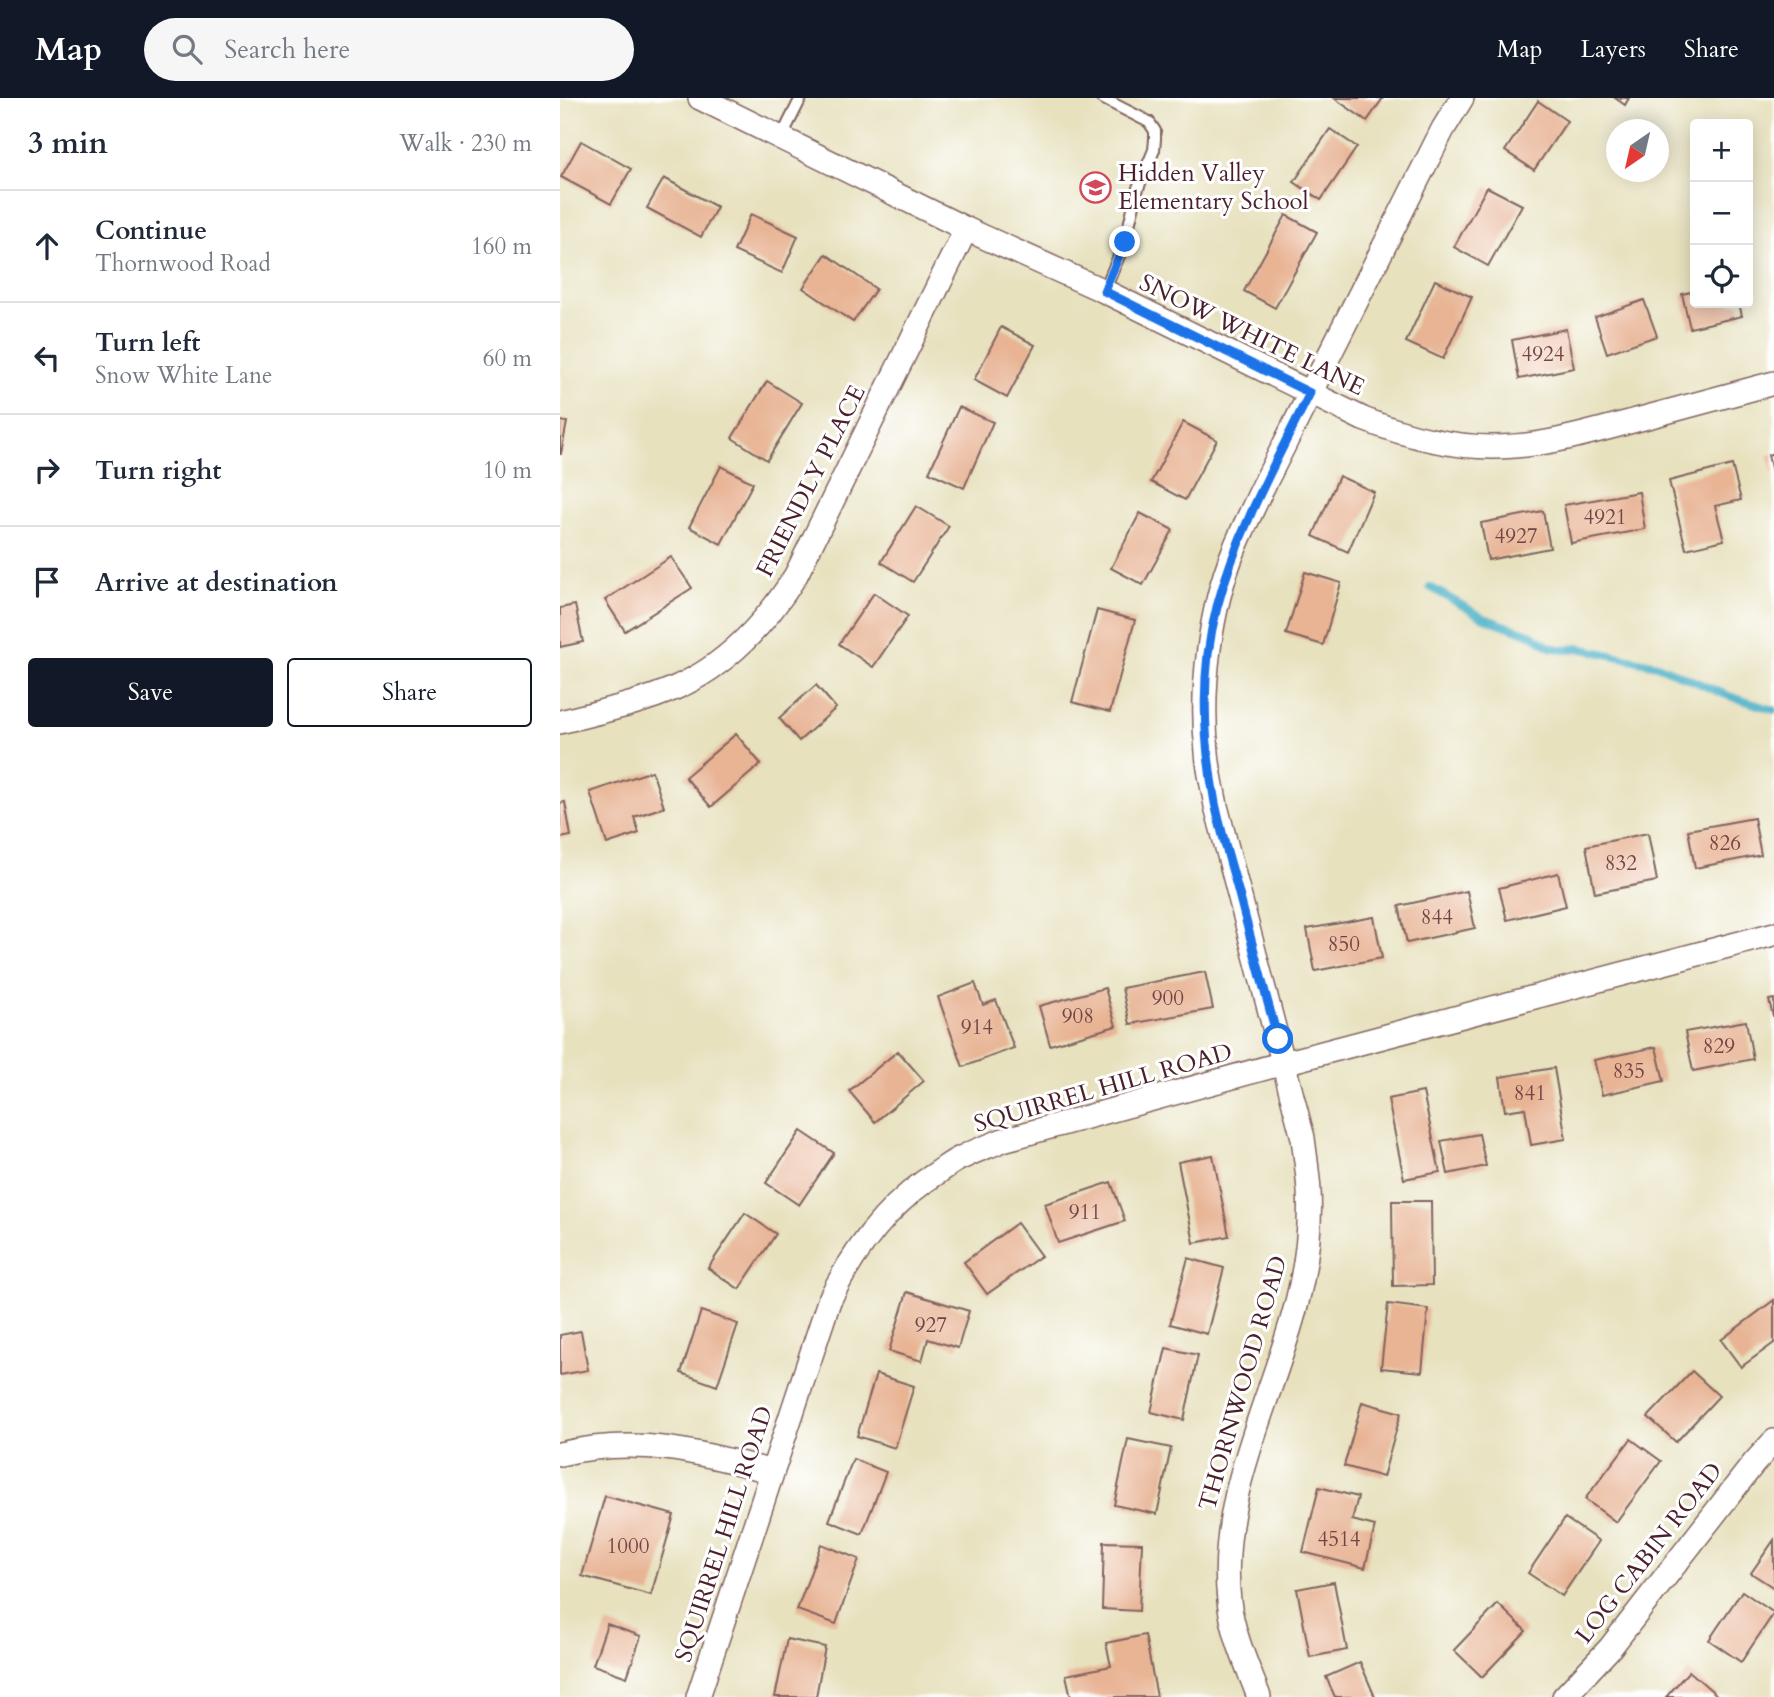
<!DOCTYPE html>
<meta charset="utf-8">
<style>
body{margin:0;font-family:Cardo,serif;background:#f6f6f7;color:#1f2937}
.controls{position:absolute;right:21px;top:21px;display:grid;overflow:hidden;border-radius:7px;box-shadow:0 4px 18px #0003}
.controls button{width:63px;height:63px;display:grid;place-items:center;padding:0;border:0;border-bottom:2px solid #e0e1e3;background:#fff;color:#1f2937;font:35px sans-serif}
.compass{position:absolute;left:1046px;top:21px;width:63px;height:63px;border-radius:50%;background:#fff;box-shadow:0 4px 18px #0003;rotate:214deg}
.stop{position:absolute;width:21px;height:21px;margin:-16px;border:5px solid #1a73e8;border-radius:50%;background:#fff}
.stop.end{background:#1a73e8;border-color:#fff;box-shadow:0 2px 7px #0008}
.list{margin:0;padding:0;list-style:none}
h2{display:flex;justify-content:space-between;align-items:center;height:91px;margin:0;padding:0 28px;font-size:30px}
h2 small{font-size:23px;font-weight:400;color:#747a83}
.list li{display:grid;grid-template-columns:46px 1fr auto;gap:21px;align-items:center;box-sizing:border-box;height:112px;padding:0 28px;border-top:2px solid #e0e1e3}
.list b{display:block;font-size:26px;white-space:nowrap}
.list p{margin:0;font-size:23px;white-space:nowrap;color:#747a83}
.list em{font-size:23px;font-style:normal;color:#747a83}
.actions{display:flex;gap:14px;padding:21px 28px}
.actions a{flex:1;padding:16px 0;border:2px solid #111827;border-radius:7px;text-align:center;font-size:24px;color:#111827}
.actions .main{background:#111827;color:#fff}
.icon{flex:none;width:38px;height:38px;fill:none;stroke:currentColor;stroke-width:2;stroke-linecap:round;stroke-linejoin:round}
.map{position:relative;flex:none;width:1214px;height:1599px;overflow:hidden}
header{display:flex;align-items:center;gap:42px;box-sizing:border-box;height:98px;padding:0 35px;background:#111827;color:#fff}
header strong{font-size:33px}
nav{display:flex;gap:38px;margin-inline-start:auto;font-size:24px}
.search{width:490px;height:63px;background:#f6f6f7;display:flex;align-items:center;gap:18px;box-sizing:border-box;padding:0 24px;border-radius:38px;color:#747a83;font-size:26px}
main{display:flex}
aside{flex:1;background:#fff}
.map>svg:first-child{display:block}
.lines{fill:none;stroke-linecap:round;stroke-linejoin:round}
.stream{stroke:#47afc6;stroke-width:8}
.building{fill:#e8b494}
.lane-casing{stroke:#81635e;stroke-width:14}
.street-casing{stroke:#81635e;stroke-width:26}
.lane{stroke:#fff;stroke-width:10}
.street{stroke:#fff;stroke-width:23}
.route{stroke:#1a73e8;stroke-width:9}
.labels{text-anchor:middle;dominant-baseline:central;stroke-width:6;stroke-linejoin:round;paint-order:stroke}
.number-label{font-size:21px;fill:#724445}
.poi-label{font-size:24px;fill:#4a1f2b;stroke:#fff;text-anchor:start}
.street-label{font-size:24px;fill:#4a1f2b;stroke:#fff}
</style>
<header>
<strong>Map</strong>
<div class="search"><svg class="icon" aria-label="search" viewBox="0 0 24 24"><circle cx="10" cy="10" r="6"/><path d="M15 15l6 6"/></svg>Search here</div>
<nav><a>Map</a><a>Layers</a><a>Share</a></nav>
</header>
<main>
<aside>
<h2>3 min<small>Walk · 230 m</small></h2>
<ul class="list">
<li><svg class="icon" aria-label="ahead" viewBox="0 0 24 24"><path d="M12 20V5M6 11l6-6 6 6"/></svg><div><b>Continue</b><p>Thornwood Road</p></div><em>160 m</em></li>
<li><svg class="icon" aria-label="left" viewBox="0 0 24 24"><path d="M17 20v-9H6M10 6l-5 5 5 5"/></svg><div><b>Turn left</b><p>Snow White Lane</p></div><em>60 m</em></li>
<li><svg class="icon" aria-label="right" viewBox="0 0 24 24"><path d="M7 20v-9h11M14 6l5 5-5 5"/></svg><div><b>Turn right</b></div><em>10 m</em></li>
<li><svg class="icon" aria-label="arrive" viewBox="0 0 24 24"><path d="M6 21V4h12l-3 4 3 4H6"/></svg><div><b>Arrive at destination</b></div></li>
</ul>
<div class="actions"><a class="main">Save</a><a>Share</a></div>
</aside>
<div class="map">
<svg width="1214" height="1599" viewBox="0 0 1214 1599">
<rect width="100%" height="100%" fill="#fff"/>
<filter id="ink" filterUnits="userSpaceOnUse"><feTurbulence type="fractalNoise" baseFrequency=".0143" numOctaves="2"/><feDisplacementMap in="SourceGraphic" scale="14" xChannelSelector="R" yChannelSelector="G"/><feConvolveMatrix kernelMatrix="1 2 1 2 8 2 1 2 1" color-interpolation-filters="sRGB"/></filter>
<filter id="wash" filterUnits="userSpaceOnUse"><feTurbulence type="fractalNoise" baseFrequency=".00686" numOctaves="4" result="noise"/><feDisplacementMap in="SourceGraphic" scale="28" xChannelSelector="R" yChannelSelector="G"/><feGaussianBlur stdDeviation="1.57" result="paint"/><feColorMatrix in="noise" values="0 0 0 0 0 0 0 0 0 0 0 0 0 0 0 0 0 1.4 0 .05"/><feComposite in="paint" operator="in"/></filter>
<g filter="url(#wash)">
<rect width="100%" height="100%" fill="#e7e1be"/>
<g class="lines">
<polyline class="stream" points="870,489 924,520 972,537 990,549 1005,552 1019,550 1097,567 1166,597 1214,612"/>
</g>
<g id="blocks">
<g class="building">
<polygon points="774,0 823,0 807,23"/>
<polygon points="1055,0 1069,0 1065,7"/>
<polygon points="978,3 1007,23 974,72 945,53"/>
<polygon points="770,31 797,49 761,102 734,84"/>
<polygon points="21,43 71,71 51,106 1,79"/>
<polygon points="104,80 157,109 141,139 87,110"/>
<polygon points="927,89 962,107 928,168 894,149"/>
<polygon points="191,116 238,138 222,175 174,153"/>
<polygon points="726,117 757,134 715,210 684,193"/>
<polygon points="266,156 316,191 293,224 243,190"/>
<polygon points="875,182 912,199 883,261 846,244"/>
<polygon points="1135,193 1135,205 1179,205 1182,218 1130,230 1122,196"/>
<polygon points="1084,202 1097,238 1047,255 1035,219"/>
<polygon points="441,229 475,247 447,300 414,282"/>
<polygon points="1006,231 1014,270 959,281 952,242"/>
<polygon points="207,283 242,305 207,362 172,340"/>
<polygon points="399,309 433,324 404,390 369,374"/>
<polygon points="0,323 7,324 1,356 0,356"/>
<polygon points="623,324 657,342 625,402 591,384"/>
<polygon points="1214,355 1214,378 1213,378 1208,357"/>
<polygon points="1172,367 1181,402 1155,408 1164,442 1126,451 1109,383"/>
<polygon points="161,368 193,385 161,446 129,429"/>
<polygon points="779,378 814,394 788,454 753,438"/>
<polygon points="1079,394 1085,431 1011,445 1004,407"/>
<polygon points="356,408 389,428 353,484 321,464"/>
<polygon points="983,413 990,450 928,462 921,425"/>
<polygon points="580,415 613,432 583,487 551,470"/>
<polygon points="111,459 132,490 65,533 45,502"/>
<polygon points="745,474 781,485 763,547 726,536"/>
<polygon points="314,495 348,518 313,569 279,546"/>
<polygon points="15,507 23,544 0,549 0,510"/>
<polygon points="537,512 575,522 550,614 512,604"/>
<polygon points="256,587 276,610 239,643 219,620"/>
<polygon points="176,636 201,666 151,709 125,679"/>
<polygon points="92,673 104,709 74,719 79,735 47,746 30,694"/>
<polygon points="5,704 11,738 0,740 0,705"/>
<polygon points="1194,720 1201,757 1135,770 1128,732"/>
<polygon points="1088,735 1097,783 1035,795 1026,748"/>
<polygon points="998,775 1006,808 947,822 939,790"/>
<polygon points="907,793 915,830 847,845 839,808"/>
<polygon points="814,819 822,860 755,873 747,831"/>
<polygon points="645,874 653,911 570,926 562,890"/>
<polygon points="415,885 423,907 436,902 454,950 403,969 378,899"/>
<polygon points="545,890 556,928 490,947 479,908"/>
<polygon points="1214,901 1214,918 1213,918 1209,902"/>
<polygon points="1186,923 1193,961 1133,973 1125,934"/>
<polygon points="1096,949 1104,983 1042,997 1034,962"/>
<polygon points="338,953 364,983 315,1024 289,993"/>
<polygon points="994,970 1006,1041 971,1047 965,1010 945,1013 940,979"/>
<polygon points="863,994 880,1074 844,1081 828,1001"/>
<polygon points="241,1033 274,1055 239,1107 206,1085"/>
<polygon points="919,1036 926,1068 888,1076 881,1043"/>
<polygon points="653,1057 669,1138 634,1145 618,1064"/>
<polygon points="551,1084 565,1123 498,1145 485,1106"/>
<polygon points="832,1103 871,1103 872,1187 833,1188"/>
<polygon points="185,1115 216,1136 179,1191 148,1170"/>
<polygon points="457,1125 481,1158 427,1196 404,1164"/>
<polygon points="628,1160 664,1170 647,1236 610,1226"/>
<polygon points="347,1194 409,1213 398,1250 368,1241 362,1263 329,1253"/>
<polygon points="1214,1202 1214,1245 1181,1269 1161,1242"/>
<polygon points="828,1206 868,1211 862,1274 821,1270"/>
<polygon points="141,1213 178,1226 157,1288 121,1275"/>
<polygon points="21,1233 28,1272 0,1277 0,1237"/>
<polygon points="606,1250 638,1257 624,1322 591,1314"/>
<polygon points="1132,1273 1159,1298 1116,1344 1088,1319"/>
<polygon points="316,1276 354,1288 335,1350 297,1338"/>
<polygon points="802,1304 841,1315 823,1379 784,1368"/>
<polygon points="568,1341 611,1350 597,1416 554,1407"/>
<polygon points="1071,1341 1101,1363 1056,1424 1025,1401"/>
<polygon points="293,1361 326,1374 302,1436 269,1423"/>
<polygon points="759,1389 798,1399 792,1422 815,1428 805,1470 743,1454"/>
<polygon points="45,1398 114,1417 91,1497 22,1478"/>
<polygon points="1005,1420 1039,1443 1002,1498 968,1475"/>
<polygon points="1214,1442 1214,1490 1191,1475"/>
<polygon points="544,1444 582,1445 579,1513 542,1511"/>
<polygon points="261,1446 299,1461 276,1526 237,1512"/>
<polygon points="774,1484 787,1552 750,1559 737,1491"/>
<polygon points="1182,1493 1214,1515 1181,1564 1149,1542"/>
<polygon points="938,1506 966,1533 922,1579 894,1552"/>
<polygon points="47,1526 81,1538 67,1579 33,1567"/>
<polygon points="585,1537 597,1599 511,1599 506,1577 551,1568 546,1545"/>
<polygon points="227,1541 265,1549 256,1599 215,1599"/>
<polygon points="800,1564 815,1599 775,1599 766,1579"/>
<polygon points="1129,1573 1159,1599 1106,1599"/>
</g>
</g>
</g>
<g filter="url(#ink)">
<use href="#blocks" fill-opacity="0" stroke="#81635e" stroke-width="2"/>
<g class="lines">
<defs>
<g id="lane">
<polyline points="542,0 589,24 595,33 595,41 594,52 578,90 565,144 544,193"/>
<polyline points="221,40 241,0"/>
</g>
<g id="street">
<path d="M140 0 406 131 544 193 803 321C844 337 888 349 933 349 980 349 1025 336 1069 324 1118 311 1166 298 1214 285"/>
<path d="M0 624C38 614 79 606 115 590 166 568 207 524 236 477L406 131"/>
<path d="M0 1356C76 1338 139 1353 212 1374"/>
<path d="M138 1599 269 1203C295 1150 330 1104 380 1073 387 1068 395 1062 403 1059 416 1052 430 1048 443 1042L724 965 1214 836"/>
<path d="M699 1599C687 1567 673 1537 669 1503 657 1398 712 1303 737 1204 746 1168 751 1129 749 1093 748 1075 745 1057 743 1040L656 708C653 690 648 672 647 654 640 591 650 511 674 452 682 432 692 413 701 393L883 31 902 0"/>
<polyline points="1004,1599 1050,1550 1194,1365 1214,1343"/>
</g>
</defs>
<use href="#lane" class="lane-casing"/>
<use href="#street" class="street-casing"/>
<use href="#lane" class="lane"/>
<use href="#street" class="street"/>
</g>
</g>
<g class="lines" filter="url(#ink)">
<path class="route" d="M565 144 544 193 750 295C715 365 677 434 657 509 640 573 643 640 655 705 661 734 670 763 678 792 691 842 704 892 718 941"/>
</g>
<defs>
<symbol id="school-ring" viewBox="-11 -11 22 22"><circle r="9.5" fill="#fff" stroke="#d1495b" stroke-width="1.5"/><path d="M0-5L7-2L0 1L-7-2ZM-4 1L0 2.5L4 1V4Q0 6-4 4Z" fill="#d1495b"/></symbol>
</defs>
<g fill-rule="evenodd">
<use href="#school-ring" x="518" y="72" width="35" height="35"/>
</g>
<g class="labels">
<g class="number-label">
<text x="983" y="256">4924</text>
<text x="1045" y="419">4921</text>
<text x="956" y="438">4927</text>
<text x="1165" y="745">826</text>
<text x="1061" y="765">832</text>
<text x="877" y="819">844</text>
<text x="784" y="846">850</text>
<text x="608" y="900">900</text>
<text x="518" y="918">908</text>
<text x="417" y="929">914</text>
<text x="1159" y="948">829</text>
<text x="1069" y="973">835</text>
<text x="970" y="995">841</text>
<text x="525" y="1114">911</text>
<text x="371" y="1227">927</text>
<text x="779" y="1441">4514</text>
<text x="68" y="1448">1000</text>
</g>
<g class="poi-label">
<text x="558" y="75">Hidden Valley<tspan x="558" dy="28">Elementary School</tspan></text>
</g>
<g class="street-label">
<text transform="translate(692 237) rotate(26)">SNOW WHITE LANE</text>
<text transform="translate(251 383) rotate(-63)">FRIENDLY PLACE</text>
<text transform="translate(543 990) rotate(-16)">SQUIRREL HILL ROAD</text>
<text transform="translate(683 1285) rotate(-74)">THORNWOOD ROAD</text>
<text transform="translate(164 1436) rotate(-72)">SQUIRREL HILL ROAD</text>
<text transform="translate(1089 1455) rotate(-52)">LOG CABIN ROAD</text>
</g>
</g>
</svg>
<div class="controls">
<button>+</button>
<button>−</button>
<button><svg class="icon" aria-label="locate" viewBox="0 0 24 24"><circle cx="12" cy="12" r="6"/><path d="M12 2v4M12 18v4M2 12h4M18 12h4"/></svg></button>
</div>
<svg class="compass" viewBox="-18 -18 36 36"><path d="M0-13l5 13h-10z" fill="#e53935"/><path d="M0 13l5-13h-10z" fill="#747a83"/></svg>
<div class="stop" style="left:718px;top:941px"></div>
<div class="stop end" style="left:565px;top:144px"></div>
</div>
</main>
